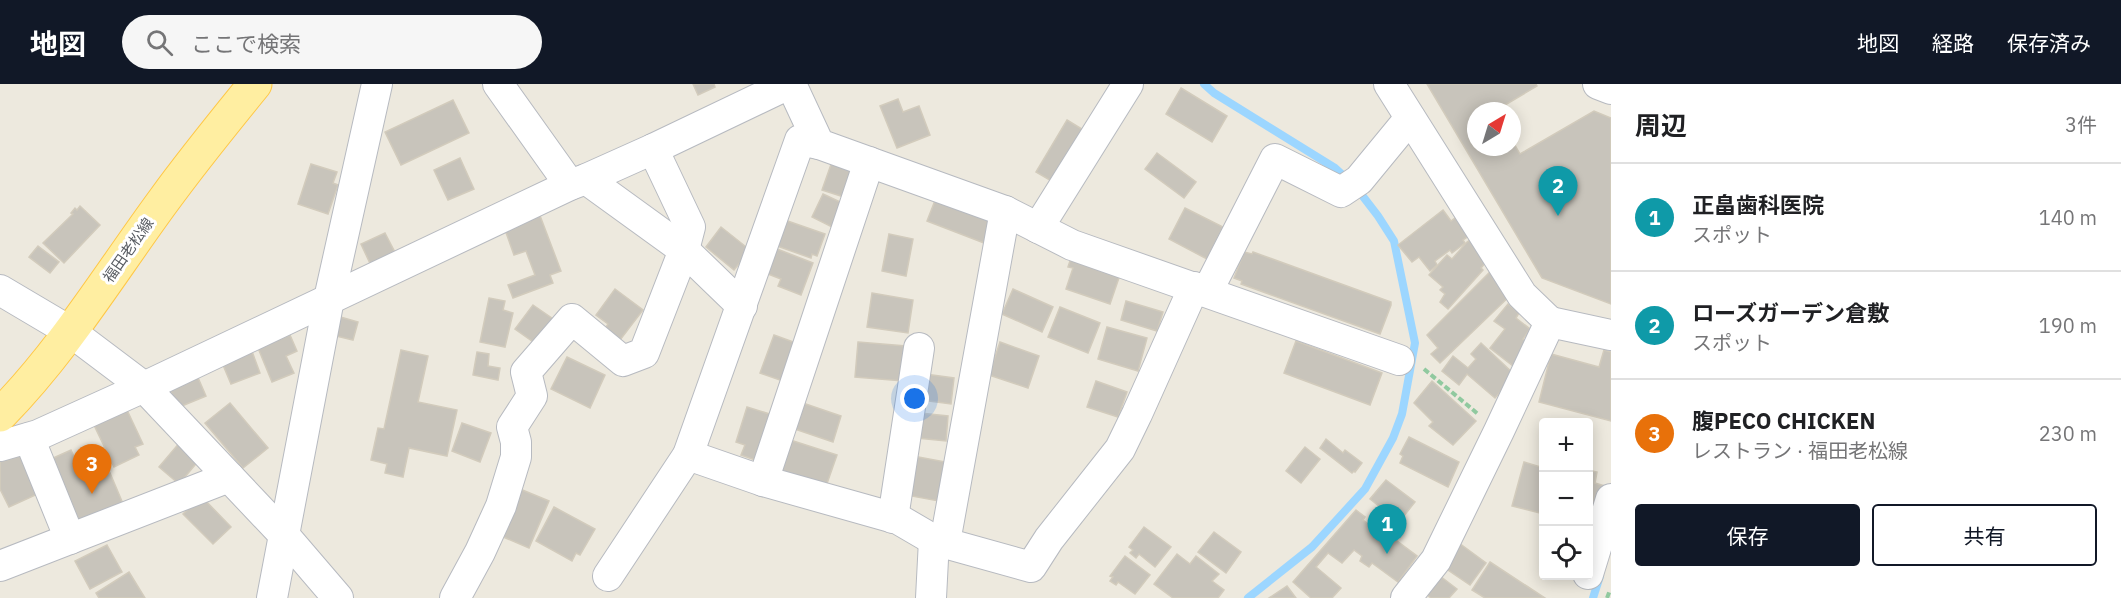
<!DOCTYPE html>
<html lang="ja">
<meta charset="utf-8">
<style>
body{margin:0;font-family:"IBM Plex Sans","Noto Sans JP",sans-serif;background:#f6f6f6;color:#202124}
.controls{position:absolute;right:18px;bottom:18px;display:grid;overflow:hidden;border-radius:6px;box-shadow:0 3px 15px #0003}
.controls button{width:54px;height:54px;display:grid;place-items:center;padding:0;border:0;border-bottom:2px solid #e0e0e0;background:#fff;color:#202124;font:30px sans-serif}
.compass{position:absolute;left:1467px;top:18px;width:54px;height:54px;border-radius:50%;background:#fff;box-shadow:0 3px 15px #0003;rotate:38deg}
.you{position:absolute;left:915px;top:315px;width:21px;height:21px;margin:-15px;border:4px solid #fff;border-radius:50%;background:#1a73e8;box-shadow:0 0 0 9px #1a73e833}
.badge{display:grid;place-items:center;width:39px;height:39px;border-radius:50%;background:#111827;color:#fff;font-size:20px;font-weight:700}
.pin{position:absolute;translate:-50% -50px;filter:drop-shadow(0 2px 3px #0008)}
.pin::after{content:'';position:absolute;top:32px;width:21px;height:18px;background:inherit;clip-path:polygon(0 0,100% 0,50% 100%)}
.list{margin:0;padding:0;list-style:none}
h2{display:flex;justify-content:space-between;align-items:center;height:78px;margin:0;padding:0 24px;font-size:26px}
h2 small{font-size:20px;font-weight:400;color:#757577}
.list li{display:grid;grid-template-columns:39px 1fr auto;gap:18px;align-items:center;box-sizing:border-box;height:108px;padding:0 24px;border-top:2px solid #e0e0e0}
.list b{display:block;font-size:22px;white-space:nowrap}
.list p{margin:0;font-size:20px;white-space:nowrap;color:#757577}
.list em{font-size:20px;font-style:normal;color:#757577}
.actions{display:flex;gap:12px;padding:18px 24px}
.actions a{flex:1;padding:14px 0;border:2px solid #111827;border-radius:6px;text-align:center;font-size:21px;color:#111827}
.actions .main{background:#111827;color:#fff}
.icon{flex:none;width:33px;height:33px;fill:none;stroke:currentColor;stroke-width:2;stroke-linecap:round;stroke-linejoin:round}
.map{position:relative;flex:none;width:1611px;height:514px;overflow:hidden}
header{display:flex;align-items:center;gap:36px;box-sizing:border-box;height:84px;padding:0 30px;background:#111827;color:#fff}
header strong{font-size:28px}
nav{display:flex;gap:33px;margin-inline-start:auto;font-size:21px}
.search{width:420px;height:54px;background:#f6f6f6;display:flex;align-items:center;gap:15px;box-sizing:border-box;padding:0 21px;border-radius:33px;color:#757577;font-size:22px}
main{display:flex}
aside{flex:1;background:#fff}
.map>svg:first-child{display:block}
.lines{fill:none;stroke-linecap:round;stroke-linejoin:round}
.stream{stroke:#9cd6ff;stroke-width:8}
.building{fill:#c8c4bb;stroke:#d2cbbc;stroke-width:1.5}
.minor-casing{stroke:#b7bac0;stroke-width:32}
.major-casing{stroke:#ffc745;stroke-width:35}
.path{stroke:#90c99f;stroke-width:4;stroke-dasharray:6 3;stroke-linecap:butt}
.minor{stroke:#fff;stroke-width:30}
.major{stroke:#ffeea1;stroke-width:33}
.labels{text-anchor:middle;dominant-baseline:central;stroke-width:6;stroke-linejoin:round;paint-order:stroke}
.street-label{font-size:15px;fill:#585c62;stroke:#fff}
</style>
<header>
<strong>地図</strong>
<div class="search"><svg class="icon" aria-label="search" viewBox="0 0 24 24"><circle cx="10" cy="10" r="6"/><path d="M15 15l6 6"/></svg>ここで検索</div>
<nav><a>地図</a><a>経路</a><a>保存済み</a></nav>
</header>
<main>
<div class="map">
<svg width="1611" height="514" viewBox="0 0 1611 514">
<rect width="100%" height="100%" fill="#ede9de"/>
<g class="lines">
<g class="stream">
<polyline points="1204,0 1214,9 1335,84 1347,95"/>
<polyline points="1248,514 1312,463 1365,405 1393,354 1402,330 1415,259 1394,157 1378,132 1358,106"/>
<polyline points="1593,514 1600,492"/>
</g>
</g>
<g class="building">
<polygon points="693,0 714,0 715,3 698,11"/>
<polygon points="1427,0 1536,0 1537,2 1495,27 1476,27 1476,63 1512,63 1512,56 1520,70 1594,27 1611,34 1611,220 1542,194"/>
<polygon points="1181,4 1227,32 1212,58 1166,30"/>
<polygon points="898,15 903,28 919,22 930,51 897,64 880,22"/>
<polygon points="453,16 469,49 401,81 385,48"/>
<polygon points="1067,36 1090,50 1060,102 1036,88"/>
<polygon points="1157,69 1196,98 1184,114 1145,85"/>
<polygon points="834,72 859,81 847,114 822,106"/>
<polygon points="460,74 474,105 448,116 434,86"/>
<polygon points="311,80 337,88 333,99 338,101 328,130 298,120"/>
<polygon points="823,110 849,122 838,146 812,133"/>
<polygon points="936,114 993,135 984,159 927,137"/>
<polygon points="80,122 100,141 64,179 43,159 73,130 71,129 75,124 77,126"/>
<polygon points="1185,124 1223,143 1207,175 1169,155"/>
<polygon points="1443,126 1451,137 1455,134 1469,152 1463,156 1465,159 1452,169 1450,166 1435,177 1437,181 1430,187 1419,173 1412,178 1398,161"/>
<polygon points="539,129 561,187 550,191 553,199 513,214 508,201 535,191 526,167 514,171 504,143"/>
<polygon points="779,134 825,150 817,172 812,170 811,174 777,162"/>
<polygon points="721,143 750,166 734,186 706,163"/>
<polygon points="385,149 399,176 374,188 361,160"/>
<polygon points="889,150 913,155 906,192 882,187"/>
<polygon points="1473,154 1487,177 1481,184 1483,186 1448,225 1440,218 1445,210 1440,206 1443,203 1429,191 1447,171 1452,175 1467,158"/>
<polygon points="38,162 59,178 50,189 29,173"/>
<polygon points="772,163 813,179 801,211 778,202 781,195 763,188"/>
<polygon points="1073,168 1122,185 1110,220 1066,205 1073,184 1068,183"/>
<polygon points="1244,168 1252,170 1253,168 1391,218 1391,221 1380,250 1241,200 1242,197 1234,194"/>
<polygon points="1496,182 1515,207 1440,279 1431,270 1438,264 1427,251"/>
<polygon points="615,205 643,226 620,256 605,245 608,240 596,231"/>
<polygon points="1013,205 1053,223 1042,248 1002,230"/>
<polygon points="872,209 913,216 908,249 867,243"/>
<polygon points="489,214 505,217 503,226 513,229 505,263 480,258"/>
<polygon points="1126,217 1163,228 1157,247 1121,236"/>
<polygon points="1508,220 1519,229 1516,234 1530,245 1523,255 1531,261 1513,282 1490,264 1505,245 1494,237"/>
<polygon points="533,221 556,237 539,262 515,245"/>
<polygon points="1060,223 1100,239 1088,269 1048,253"/>
<polygon points="337,232 358,238 353,256 332,251"/>
<polygon points="1107,243 1147,254 1138,287 1098,275"/>
<polygon points="290,251 297,267 286,272 294,289 272,298 258,264"/>
<polygon points="774,251 796,259 783,297 760,289"/>
<polygon points="1296,257 1382,289 1370,321 1284,289"/>
<polygon points="858,258 906,262 903,297 855,293"/>
<polygon points="1000,258 1039,272 1028,304 989,291"/>
<polygon points="1481,259 1515,291 1495,314 1467,290 1459,301 1442,287 1453,272 1468,284 1476,275 1471,270"/>
<polygon points="250,262 260,289 231,300 220,274"/>
<polygon points="401,266 428,272 418,318 457,326 447,372 409,364 403,393 385,389 387,380 371,376 378,344 384,345"/>
<polygon points="1604,266 1611,268 1611,337 1539,318 1551,270 1599,283"/>
<polygon points="477,268 489,270 488,282 500,284 498,296 473,291"/>
<polygon points="567,273 605,291 590,324 551,305"/>
<polygon points="196,289 206,312 177,324 168,300"/>
<polygon points="925,290 954,294 951,320 922,316"/>
<polygon points="1096,297 1127,308 1118,333 1087,323"/>
<polygon points="1432,297 1476,337 1453,361 1429,342 1433,338 1414,319"/>
<polygon points="794,316 841,332 833,358 786,342"/>
<polygon points="230,319 268,364 243,384 205,339"/>
<polygon points="747,323 776,332 761,378 741,371 745,361 736,358"/>
<polygon points="127,326 143,360 135,363 139,371 114,383 94,341"/>
<polygon points="920,329 948,332 946,357 917,354"/>
<polygon points="462,339 491,349 480,378 452,367"/>
<polygon points="1409,353 1459,378 1448,403 1400,379 1403,372 1400,370"/>
<polygon points="784,354 837,371 824,408 772,391"/>
<polygon points="1326,355 1343,369 1345,366 1362,379 1355,388 1354,387 1352,389 1320,364"/>
<polygon points="181,357 200,375 179,400 159,383"/>
<polygon points="18,363 40,409 9,423 0,405 0,371"/>
<polygon points="1305,363 1320,375 1301,399 1286,387"/>
<polygon points="71,366 86,399 110,389 124,422 78,442 49,376"/>
<polygon points="913,372 951,379 944,418 906,411"/>
<polygon points="1524,378 1544,384 1544,430 1512,422"/>
<polygon points="1588,386 1597,388 1595,399 1605,402 1593,444 1588,443"/>
<polygon points="1386,396 1415,418 1399,438 1370,415"/>
<polygon points="520,405 549,417 529,464 501,452"/>
<polygon points="201,412 231,443 213,460 183,430"/>
<polygon points="554,423 595,445 580,471 576,469 572,477 536,457"/>
<polygon points="1356,426 1365,433 1363,436 1379,448 1381,445 1417,472 1398,498 1372,479 1369,483 1360,477 1362,472 1354,466 1342,479 1328,469 1316,483 1341,504 1332,514 1311,514 1293,498"/>
<polygon points="1144,443 1171,463 1155,483 1139,470 1136,474 1130,469 1133,466 1129,463"/>
<polygon points="1214,448 1241,468 1226,489 1198,468"/>
<polygon points="1459,459 1486,479 1470,501 1445,484"/>
<polygon points="107,461 122,488 90,505 75,477"/>
<polygon points="1177,470 1190,480 1196,472 1219,490 1212,497 1224,506 1218,514 1173,514 1154,500"/>
<polygon points="1125,472 1150,491 1135,510 1118,498 1116,501 1110,497 1113,493 1110,492"/>
<polygon points="1490,478 1545,514 1485,514 1472,506"/>
<polygon points="129,488 145,514 99,514 96,509"/>
<polygon points="1440,492 1457,505 1449,514 1431,514 1426,510"/>
<polygon points="1287,502 1296,514 1269,514"/>
</g>
<g class="lines">
<defs>
<g id="minor">
<polyline points="498,0 570,101"/>
<polyline points="791,0 819,60 1005,127 1072,161 1399,276"/>
<polyline points="1389,0 1522,211 1550,238"/>
<polyline points="1598,0 1611,5"/>
<polyline points="586,95 684,166 742,222"/>
<polyline points="1038,144 1128,0"/>
<polyline points="0,206 71,248 144,303 284,451 338,514"/>
<polyline points="1207,208 1275,75 1341,108 1359,96 1410,34"/>
<polyline points="29,354 70,455"/>
<polyline points="0,362 38,351 144,303 570,101 586,95 653,65 789,0"/>
<polyline points="688,371 763,397 898,435 934,456 1031,483 1049,455 1120,365 1137,330 1194,203"/>
<polyline points="763,397 869,78"/>
<polyline points="893,434 919,264"/>
<polyline points="945,458 1005,127"/>
<polyline points="0,482 229,393"/>
<polyline points="1588,490 1611,415"/>
<polyline points="608,492 688,371 800,56 819,60"/>
<polyline points="272,514 329,215 377,0"/>
<polyline points="455,514 480,468 501,422 516,373 516,358 512,343 532,312 526,288 572,235 623,277 644,269 684,166 690,143 653,65"/>
<polyline points="931,514 934,456"/>
<polyline points="1406,514 1436,476 1499,347 1550,238 1611,251"/>
</g>
<path id="major" d="M0 331C64 266 111 188 164 116 193 76 224 38 255 0"/>
</defs>
<use href="#minor" class="minor-casing"/>
<use href="#major" class="major-casing"/>
<g class="path">
<polyline points="1424,285 1478,330"/>
<polyline points="1607,514 1610,506"/>
</g>
<use href="#minor" class="minor"/>
<use href="#major" class="major"/>
</g>
<g class="labels">
<g class="street-label">
<text transform="translate(128 166) rotate(-55)">福田老松線</text>
</g>
</g>
</svg>
<div class="controls">
<button>+</button>
<button>−</button>
<button><svg class="icon" aria-label="locate" viewBox="0 0 24 24"><circle cx="12" cy="12" r="6"/><path d="M12 2v4M12 18v4M2 12h4M18 12h4"/></svg></button>
</div>
<svg class="compass" viewBox="-18 -18 36 36"><path d="M0-13l5 13h-10z" fill="#e53935"/><path d="M0 13l5-13h-10z" fill="#757577"/></svg>
<div class="you"></div>
<div class="pin badge" style="left:1387px;top:470px;background:#0f9aa8">1</div>
<div class="pin badge" style="left:1558px;top:132px;background:#0f9aa8">2</div>
<div class="pin badge" style="left:92px;top:410px;background:#e8710a">3</div>
</div>
<aside>
<h2>周辺<small>3件</small></h2>
<ul class="list">
<li><span class="badge" style="background:#0f9aa8">1</span><div><b>正畠歯科医院</b><p>スポット</p></div><em>140 m</em></li>
<li><span class="badge" style="background:#0f9aa8">2</span><div><b>ローズガーデン倉敷</b><p>スポット</p></div><em>190 m</em></li>
<li><span class="badge" style="background:#e8710a">3</span><div><b>腹PECO CHICKEN</b><p>レストラン · 福田老松線</p></div><em>230 m</em></li>
</ul>
<div class="actions"><a class="main">保存</a><a>共有</a></div>
</aside>
</main>
